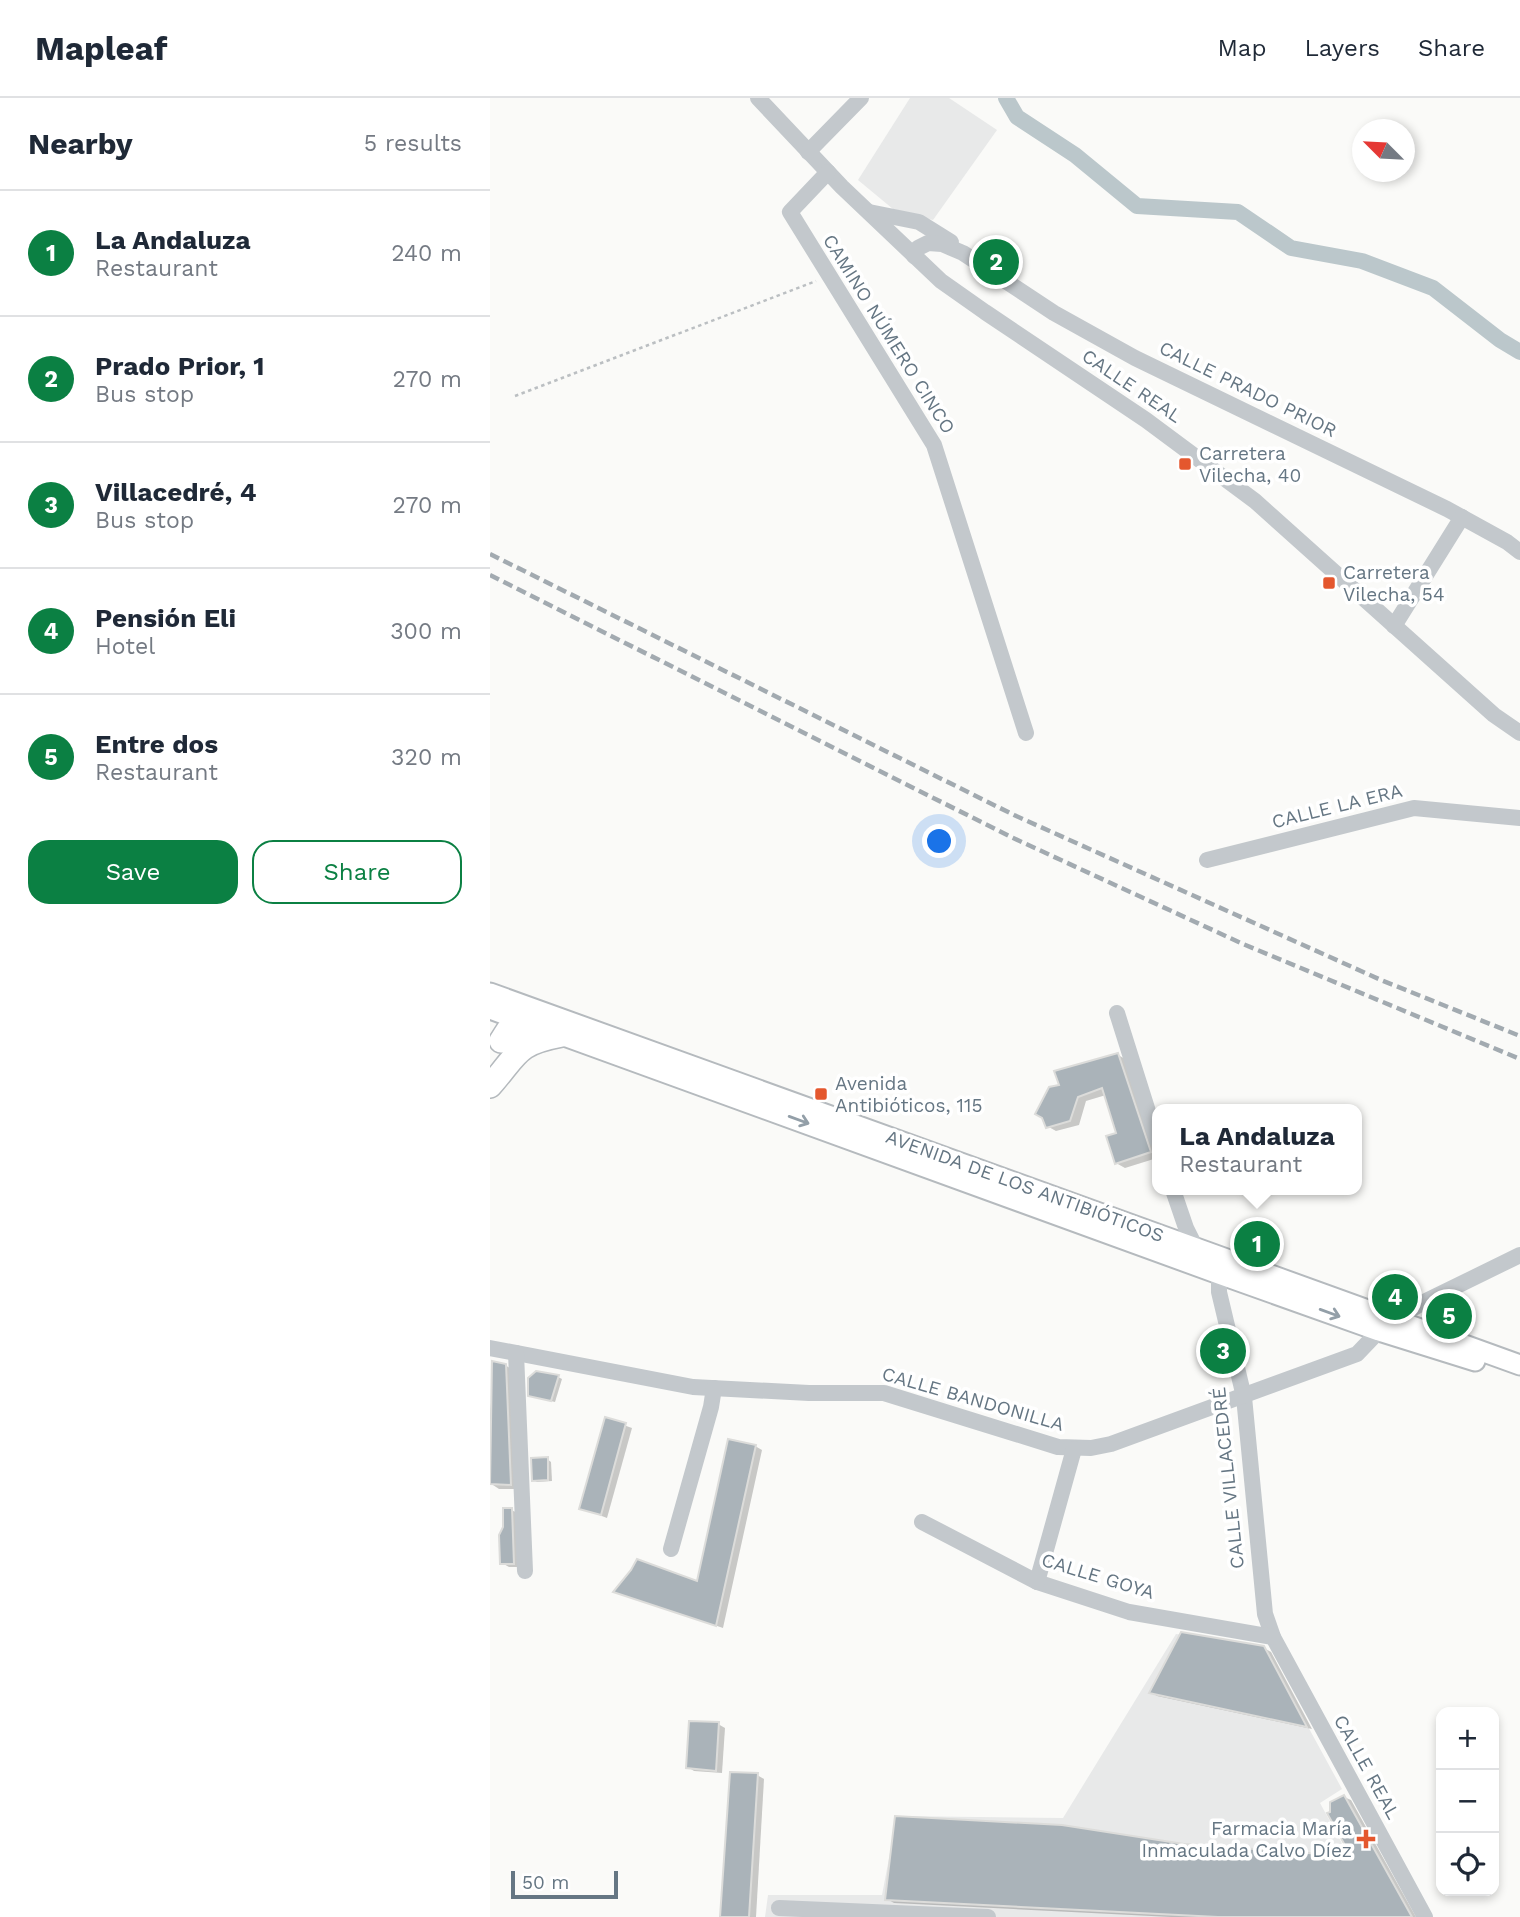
<!DOCTYPE html>
<meta charset="utf-8">
<style>
body{margin:0;font-family:"Work Sans",sans-serif;background:#f6f6f7;color:#1f2937}
.controls{position:absolute;right:21px;bottom:21px;display:grid;overflow:hidden;border-radius:14px;box-shadow:0 4px 10px #0003}
.controls button{width:63px;height:63px;display:grid;place-items:center;padding:0;border:0;border-bottom:2px solid #e0e1e3;background:#fff;color:#1f2937;font:35px sans-serif}
.compass{position:absolute;left:862px;top:21px;width:63px;height:63px;border-radius:50%;background:#fff;box-shadow:0 4px 10px #0003;rotate:294deg}
.scale{position:absolute;left:21px;bottom:18px;width:107px;box-sizing:border-box;padding-left:7px;border:4px solid #657683;border-top:0;font-size:19px;line-height:24px;white-space:nowrap;color:#657683;-webkit-text-stroke:5px #fff;paint-order:stroke}
.you{position:absolute;left:450px;top:744px;width:24px;height:24px;margin:-18px;border:5px solid #fff;border-radius:50%;background:#1a73e8;box-shadow:0 0 0 10px #1a73e833}
.badge{display:grid;place-items:center;width:46px;height:46px;border-radius:50%;background:#0b8043;color:#fff;font-size:23px;font-weight:700}
.pin{position:absolute;translate:-50% -50%;border:4px solid #fff;box-shadow:0 2px 7px #0006}
.popup{position:absolute;left:662px;top:1006px;width:210px;height:91px;box-sizing:border-box;display:grid;place-content:center;border-radius:14px;background:#fff;filter:drop-shadow(0 2px 5px #0005);font-size:23px;white-space:nowrap;color:#747a83}
.popup b{font-size:26px;color:#1f2937}
.popup::after{content:'';position:absolute;left:50%;top:100%;margin-left:-14px;border:14px solid transparent;border-top-color:#fff}
.list{margin:0;padding:0;list-style:none}
h2{display:flex;justify-content:space-between;align-items:center;height:91px;margin:0;padding:0 28px;font-size:30px}
h2 small{font-size:23px;font-weight:400;color:#747a83}
.list li{display:grid;grid-template-columns:46px 1fr auto;gap:21px;align-items:center;box-sizing:border-box;height:126px;padding:0 28px;border-top:2px solid #e0e1e3}
.list b{display:block;font-size:26px;white-space:nowrap}
.list p{margin:0;font-size:23px;white-space:nowrap;color:#747a83}
.list em{font-size:23px;font-style:normal;color:#747a83}
.actions{display:flex;gap:14px;padding:21px 28px}
.actions a{flex:1;padding:16px 0;border:2px solid #0b8043;border-radius:21px;text-align:center;font-size:24px;color:#0b8043}
.actions .main{background:#0b8043;color:#fff}
.icon{flex:none;width:38px;height:38px;fill:none;stroke:currentColor;stroke-width:2;stroke-linecap:round;stroke-linejoin:round}
.map{position:relative;flex:none;width:1030px;height:1819px;overflow:hidden}
header{display:flex;align-items:center;gap:42px;box-sizing:border-box;height:98px;padding:0 35px;background:#fff;border-bottom:2px solid #e0e1e3}
header strong{font-size:33px}
nav{display:flex;gap:38px;margin-inline-start:auto;font-size:24px}
main{display:flex}
aside{flex:1;background:#fff}
.map>svg:first-child{display:block}
.built{fill:#e8e9e9}
.shadow{fill:#0003}
.lines{fill:none;stroke-linecap:round;stroke-linejoin:round}
.canal{stroke:#bbc7cb;stroke-width:16}
.building{fill:#aab3b9;stroke:#dcdcda;stroke-width:2}
.major-casing{stroke:#b5babe;stroke-width:23}
.highway-casing{stroke:#b4b9bd;stroke-width:26}
.path{stroke:#bbbfc2;stroke-width:2.5;stroke-dasharray:3.5 3.5;stroke-linecap:butt}
.minor{stroke:#c3c8cc;stroke-width:16}
.major{stroke:#fff;stroke-width:19}
.highway{stroke:#fff;stroke-width:23}
.rail{stroke:#a2aab0;stroke-width:4.5;stroke-dasharray:10 5;stroke-linecap:butt}
.oneway{stroke:#939fa8}
.poi-dot{fill:#e4572e;stroke:#fff;stroke-width:2.5}
.labels{text-anchor:middle;dominant-baseline:central;stroke-width:7;stroke-linejoin:round;paint-order:stroke}
.street-label{font-size:19px;fill:#657683;stroke:#fff}
.poi-label{font-size:19px;fill:#657683;stroke:#fff;text-anchor:start}
</style>
<header>
<strong>Mapleaf</strong>
<nav><a>Map</a><a>Layers</a><a>Share</a></nav>
</header>
<main>
<aside>
<h2>Nearby<small>5 results</small></h2>
<ul class="list">
<li><span class="badge">1</span><div><b>La Andaluza</b><p>Restaurant</p></div><em>240 m</em></li>
<li><span class="badge">2</span><div><b>Prado Prior, 1</b><p>Bus stop</p></div><em>270 m</em></li>
<li><span class="badge">3</span><div><b>Villacedré, 4</b><p>Bus stop</p></div><em>270 m</em></li>
<li><span class="badge">4</span><div><b>Pensión Eli</b><p>Hotel</p></div><em>300 m</em></li>
<li><span class="badge">5</span><div><b>Entre dos</b><p>Restaurant</p></div><em>320 m</em></li>
</ul>
<div class="actions"><a class="main">Save</a><a>Share</a></div>
</aside>
<div class="map">
<svg width="1030" height="1819" viewBox="0 0 1030 1819">
<rect width="100%" height="100%" fill="#fafaf8"/>
<g class="built">
<polygon points="420,0 459,0 507,32 443,122 403,111 368,82"/>
<polygon points="686,1536 774,1548 852,1691 830,1705 879,1795 820,1819 275,1819 278,1797 392,1797 407,1718 573,1720"/>
</g>
<g class="shadow">
<polygon points="628,957 637,962 667,1053 667,1060 635,1070 626,1065 628,1036 616,997 596,1003 589,1027 566,1033 557,1028 571,989"/>
<polygon points="4,1265 15,1267 24,1273 29,1391 9,1391 0,1385 0,1318"/>
<polygon points="68,1279 72,1281 65,1304 44,1299"/>
<polygon points="116,1321 142,1330 117,1420 91,1410"/>
<polygon points="265,1348 272,1352 233,1530 125,1493 208,1486"/>
<polygon points="57,1361 61,1364 62,1383 47,1384 43,1382"/>
<polygon points="21,1412 28,1415 30,1469 19,1469 12,1465"/>
<polygon points="774,1550 781,1554 822,1631 667,1598 661,1594"/>
<polygon points="228,1626 235,1630 232,1675 204,1673 198,1669"/>
<polygon points="267,1677 274,1681 266,1819 232,1819"/>
<polygon points="854,1699 861,1702 926,1819 681,1819 404,1805 397,1801 864,1760"/>
</g>
<g class="lines">
<polyline class="canal" points="516,0 527,19 585,57 647,108 748,114 801,150 872,163 943,190 1010,242 1030,254"/>
</g>
<g class="building">
<polygon points="628,955 661,1054 625,1066 616,1038 626,1035 612,990 588,999 580,1023 556,1030 552,1020 545,1016 559,989 569,987 564,973"/>
<polygon points="2,1263 16,1266 21,1387 0,1386"/>
<polygon points="46,1273 69,1277 61,1303 38,1298 38,1280"/>
<polygon points="115,1319 136,1325 111,1417 89,1411"/>
<polygon points="238,1341 266,1347 226,1528 123,1494 141,1472 147,1461 207,1483"/>
<polygon points="58,1359 58,1382 42,1383 41,1360"/>
<polygon points="13,1410 22,1410 24,1466 10,1466 9,1437 13,1429"/>
<polygon points="691,1534 774,1548 817,1629 659,1595"/>
<polygon points="199,1623 229,1624 226,1673 196,1670"/>
<polygon points="240,1674 268,1675 259,1819 230,1819"/>
<polygon points="854,1697 922,1819 728,1819 395,1802 405,1718 572,1727 694,1746 861,1758 837,1715 840,1714 840,1704"/>
</g>
<g class="lines">
<defs>
<g id="major">
<polyline points="0,895 1030,1267"/>
<polyline points="0,911 729,1176 889,1233 985,1263"/>
</g>
<g id="highway">
<polyline points="11,943 18,932 33,923 33,940 30,950"/>
<path d="M0 988C29 955 25 946 72 937"/>
</g>
</defs>
<use href="#major" class="major-casing"/>
<use href="#highway" class="highway-casing"/>
<polyline class="path" points="25,298 326,183"/>
<g class="minor">
<polyline points="268,0 352,89 451,183 495,214 656,322 765,403 1004,617 1030,635"/>
<polyline points="318,54 371,0"/>
<polyline points="338,74 300,114 444,347 536,635"/>
<polyline points="379,114 429,124 461,144"/>
<polyline points="424,158 428,150 438,145 452,146 473,155 564,215 645,260 957,411 1017,444 1030,454"/>
<polyline points="904,528 972,419"/>
<polyline points="717,762 924,710 1030,720"/>
<polyline points="627,915 667,1042"/>
<polyline points="683,1092 696,1130 706,1150"/>
<polyline points="729,1176 729,1194 754,1299 775,1516 783,1539 935,1819"/>
<polyline points="905,1221 932,1205 1030,1157"/>
<polyline points="0,1250 203,1289 319,1295 394,1295 568,1349 601,1350 621,1346 867,1256 889,1233"/>
<polyline points="26,1255 35,1473"/>
<polyline points="432,1424 547,1484 639,1514 783,1539"/>
<polyline points="181,1451 221,1309 224,1290"/>
<polyline points="547,1484 584,1351"/>
<polyline points="289,1810 498,1819"/>
</g>
<use href="#major" class="major"/>
<use href="#highway" class="highway"/>
<g class="rail">
<polyline points="0,456 524,717 891,882 1030,938"/>
<polyline points="0,477 521,739 753,846 1030,961"/>
</g>
</g>
<defs><path id="oneway-shaft" d="M-6 0H5M1.5-3L5.5 0L1.5 3" fill="none" stroke-width="1.6" stroke-linecap="round" stroke-linejoin="round" transform="scale(1.75)"/></defs>
<g class="oneway">
<use href="#oneway-shaft" transform="translate(309 1022) rotate(20)"/>
<use href="#oneway-shaft" transform="translate(840 1215) rotate(20)"/>
</g>
<g class="poi-dot">
<rect x="688" y="359" width="14" height="14" rx="3.5"/>
<rect x="832" y="478" width="14" height="14" rx="3.5"/>
<rect x="324" y="989" width="14" height="14" rx="3.5"/>
<path d="M872.5 1730.5h7v7h7v7h-7v7h-7v-7h-7v-7h7z"/>
</g>
<g class="labels">
<g class="street-label">
<text transform="translate(399 236) rotate(58)">CAMINO NÚMERO CINCO</text>
<text transform="translate(642 288) rotate(34)">CALLE REAL</text>
<text transform="translate(758 291) rotate(26)">CALLE PRADO PRIOR</text>
<text transform="translate(847 708) rotate(-14)">CALLE LA ERA</text>
<text transform="translate(535 1088) rotate(20)">AVENIDA DE LOS ANTIBIÓTICOS</text>
<text transform="translate(483 1301) rotate(16)">CALLE BANDONILLA</text>
<text transform="translate(738 1380) rotate(-96)">CALLE VILLACEDRÉ</text>
<text transform="translate(608 1478) rotate(17)">CALLE GOYA</text>
<text transform="translate(877 1669) rotate(61)">CALLE REAL</text>
</g>
<g class="poi-label">
<text x="709" y="355">Carretera<tspan x="709" dy="22">Vilecha, 40</tspan></text>
<text x="853" y="474">Carretera<tspan x="853" dy="22">Vilecha, 54</tspan></text>
<text x="345" y="985">Avenida<tspan x="345" dy="22">Antibióticos, 115</tspan></text>
<text x="862" y="1730" text-anchor="end">Farmacia María<tspan x="862" dy="22">Inmaculada Calvo Díez</tspan></text>
</g>
</g>
</svg>
<div class="controls">
<button>+</button>
<button>−</button>
<button><svg class="icon" aria-label="locate" viewBox="0 0 24 24"><circle cx="12" cy="12" r="6"/><path d="M12 2v4M12 18v4M2 12h4M18 12h4"/></svg></button>
</div>
<svg class="compass" viewBox="-18 -18 36 36"><path d="M0-13l5 13h-10z" fill="#e53935"/><path d="M0 13l5-13h-10z" fill="#747a83"/></svg>
<div class="scale">50 m</div>
<div class="you"></div>
<div class="pin badge" style="left:767px;top:1146px">1</div>
<div class="popup"><b>La Andaluza</b>Restaurant</div>
<div class="pin badge" style="left:506px;top:164px">2</div>
<div class="pin badge" style="left:733px;top:1253px">3</div>
<div class="pin badge" style="left:905px;top:1199px">4</div>
<div class="pin badge" style="left:959px;top:1218px">5</div>
</div>
</main>
